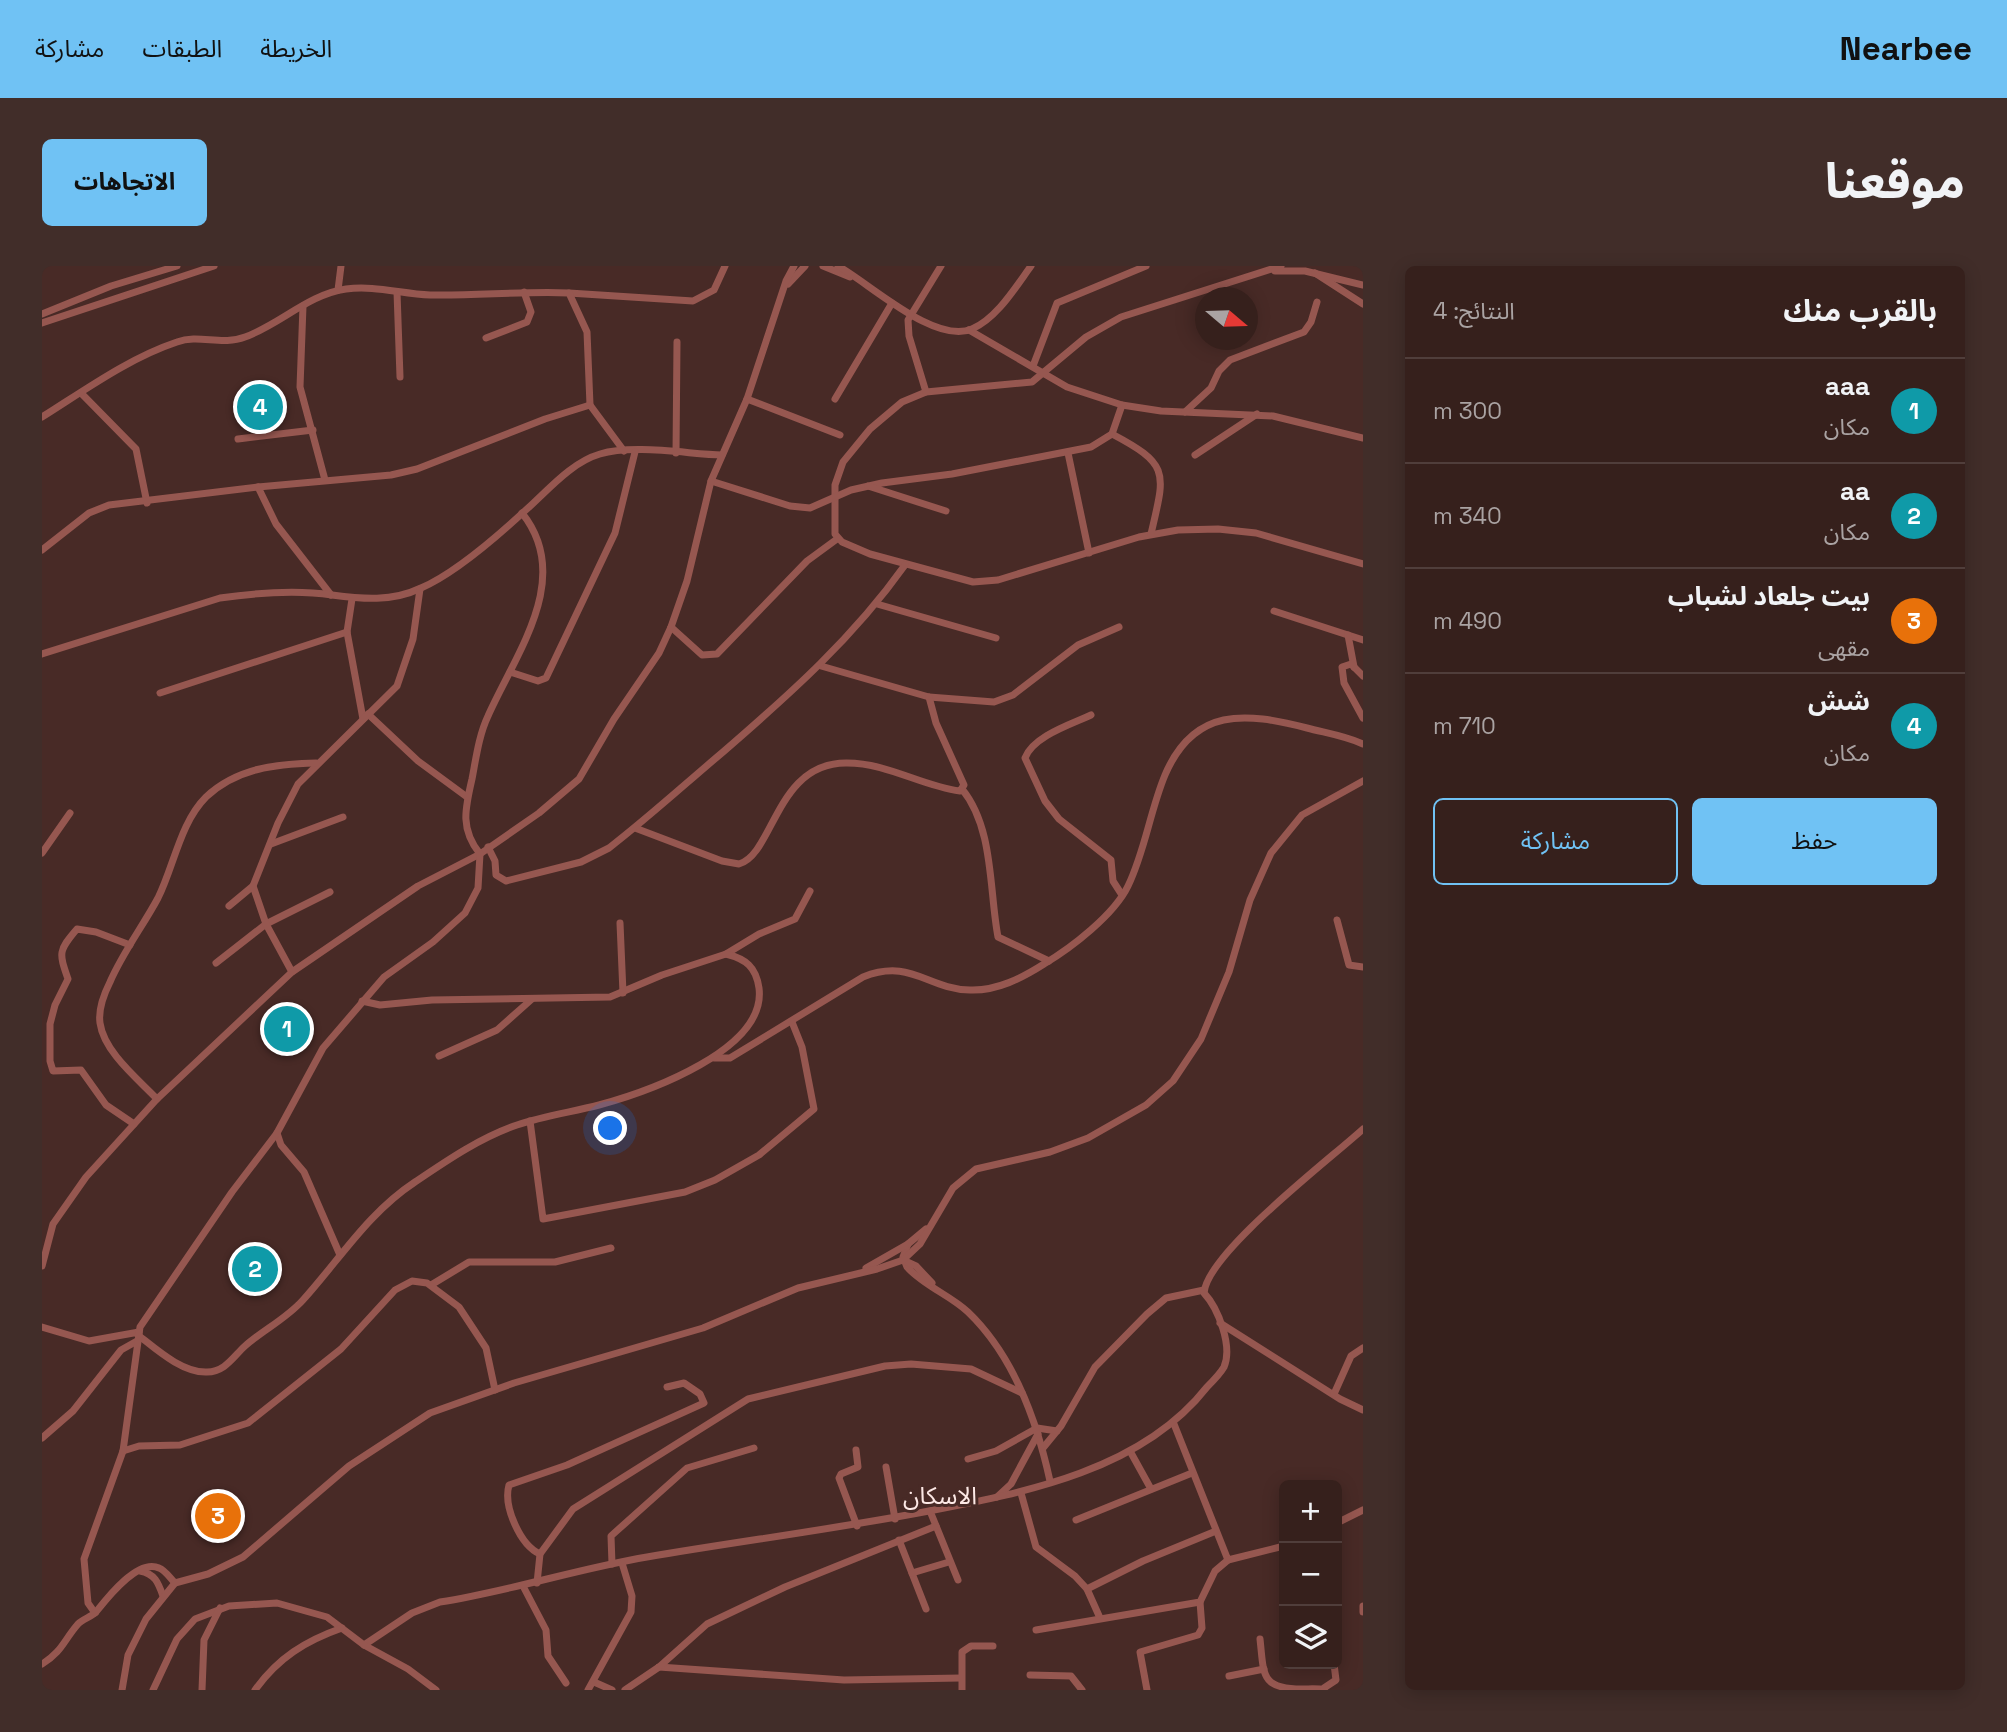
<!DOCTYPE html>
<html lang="ar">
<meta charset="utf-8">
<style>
body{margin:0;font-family:"Space Grotesk","Noto Sans Arabic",sans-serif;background:#412d29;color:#f1f3f6;direction:rtl}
.controls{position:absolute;right:21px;bottom:21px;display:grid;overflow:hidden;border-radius:10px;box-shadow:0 4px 18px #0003}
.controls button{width:63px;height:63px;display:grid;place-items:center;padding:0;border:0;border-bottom:2px solid #503e3b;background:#36201c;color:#f1f3f6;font:35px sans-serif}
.compass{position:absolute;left:1153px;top:21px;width:63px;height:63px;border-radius:50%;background:#36201c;box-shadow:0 4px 18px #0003;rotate:109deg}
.you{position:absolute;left:569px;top:863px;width:24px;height:24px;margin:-18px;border:5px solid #fff;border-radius:50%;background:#1a73e8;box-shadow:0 0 0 10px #1a73e833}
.badge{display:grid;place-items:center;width:46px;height:46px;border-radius:50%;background:#70c2f4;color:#fff;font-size:23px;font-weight:700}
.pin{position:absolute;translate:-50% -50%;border:4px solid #fff;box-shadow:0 2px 7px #0006}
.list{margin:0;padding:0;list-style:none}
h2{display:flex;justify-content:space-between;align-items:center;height:91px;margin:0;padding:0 28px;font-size:30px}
h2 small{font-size:23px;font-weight:400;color:#aaa3a3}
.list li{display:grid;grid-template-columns:46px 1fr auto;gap:21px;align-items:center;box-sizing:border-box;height:105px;padding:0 28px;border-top:2px solid #503e3b}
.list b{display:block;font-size:26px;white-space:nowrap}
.list p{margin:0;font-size:23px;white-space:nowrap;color:#aaa3a3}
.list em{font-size:23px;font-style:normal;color:#aaa3a3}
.actions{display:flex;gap:14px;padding:21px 28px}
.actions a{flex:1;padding:16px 0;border:2px solid #70c2f4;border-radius:10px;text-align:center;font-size:24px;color:#70c2f4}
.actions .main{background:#70c2f4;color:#111}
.icon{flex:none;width:38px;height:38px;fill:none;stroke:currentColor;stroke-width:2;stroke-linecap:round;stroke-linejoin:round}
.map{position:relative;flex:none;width:1321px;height:1424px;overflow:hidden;direction:ltr;border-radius:10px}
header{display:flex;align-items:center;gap:42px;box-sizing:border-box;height:98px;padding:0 35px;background:#70c2f4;color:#111}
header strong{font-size:33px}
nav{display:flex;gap:38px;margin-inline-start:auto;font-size:24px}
.intro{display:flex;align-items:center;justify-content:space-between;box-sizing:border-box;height:168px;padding:0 42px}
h1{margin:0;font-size:49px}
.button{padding:18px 32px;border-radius:10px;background:#70c2f4;color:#111;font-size:24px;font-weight:700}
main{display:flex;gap:42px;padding:0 42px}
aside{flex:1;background:#36201c;border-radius:10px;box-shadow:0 4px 18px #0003}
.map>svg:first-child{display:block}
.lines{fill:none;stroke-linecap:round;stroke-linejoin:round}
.minor{stroke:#965750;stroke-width:7}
.labels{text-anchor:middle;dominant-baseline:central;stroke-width:6;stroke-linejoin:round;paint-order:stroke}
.neighbourhood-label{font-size:24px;fill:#fde9e6;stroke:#482a26}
</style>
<header>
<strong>Nearbee</strong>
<nav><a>الخريطة</a><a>الطبقات</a><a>مشاركة</a></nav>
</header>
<div class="intro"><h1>موقعنا</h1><a class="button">الاتجاهات</a></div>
<main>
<aside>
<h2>بالقرب منك<small>النتائج: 4</small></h2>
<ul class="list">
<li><span class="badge" style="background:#0f9aa8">1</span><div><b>aaa</b><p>مكان</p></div><em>300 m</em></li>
<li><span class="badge" style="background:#0f9aa8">2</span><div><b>aa</b><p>مكان</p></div><em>340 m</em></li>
<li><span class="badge" style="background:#e8710a">3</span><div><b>بيت جلعاد لشباب</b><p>مقهى</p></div><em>490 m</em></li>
<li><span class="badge" style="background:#0f9aa8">4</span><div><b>شش</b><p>مكان</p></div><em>710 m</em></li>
</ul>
<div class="actions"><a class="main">حفظ</a><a>مشاركة</a></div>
</aside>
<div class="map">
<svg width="1321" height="1424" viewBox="0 0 1321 1424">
<rect width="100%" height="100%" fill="#482a26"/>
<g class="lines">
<g class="minor">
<polyline points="781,0 808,11"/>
<path d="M796 0C827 17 893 79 930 63 955 52 973 22 989 0"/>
<polyline points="1239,0 1079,51 1044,71 990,116 884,126 860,136 828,163 801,196 793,219 793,268 800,276 828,288 931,316 956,314 1097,271 1136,264 1176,263 1214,267 1321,298"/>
<polyline points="1233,5 1263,5 1321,19"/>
<polyline points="1273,7 1321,38"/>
<polyline points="746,18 763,0"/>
<polyline points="296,24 299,0"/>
<polyline points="355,26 358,111"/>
<polyline points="527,27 651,35 672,24 683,0"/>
<polyline points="261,40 258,121 283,214"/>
<polyline points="0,48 69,20 135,0"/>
<polyline points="0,57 172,0"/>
<polyline points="927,64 1025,121 1080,139 1119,145 1231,150 1321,172"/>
<polyline points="444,72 485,56 489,46 482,26"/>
<polyline points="991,100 1015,37 1104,0"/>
<polyline points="884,126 867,70 866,54 899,0"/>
<polyline points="39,127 94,183 105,237"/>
<polyline points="705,133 798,169"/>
<polyline points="793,133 850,37"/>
<polyline points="1143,146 1169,122 1177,105 1188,94 1262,66 1269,56 1275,36"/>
<path d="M0 151C43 124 87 92 135 76 157 68 180 80 203 71 237 59 267 28 304 23 332 19 360 28 388 29 434 30 481 25 527 27L545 66 548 139"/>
<path d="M1070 168C1129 199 1123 207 1109 268"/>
<polyline points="196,173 271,164"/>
<polyline points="634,187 635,76"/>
<polyline points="1026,187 1047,287"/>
<polyline points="1153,189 1215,148"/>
<polyline points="669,215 748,240 768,242 809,224 840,217 910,208 1049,181 1070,168 1080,139"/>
<polyline points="826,220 904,245"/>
<polyline points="216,221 234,258 289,329"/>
<polyline points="0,284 47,247 67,239 216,221 349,209 375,203 503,153 548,139 582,185"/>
<polyline points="310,333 305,366 321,453"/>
<polyline points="835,338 954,372"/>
<polyline points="1232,345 1321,374"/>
<polyline points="629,361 660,389 675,388 765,295 795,273"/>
<polyline points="1306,369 1312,401"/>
<path d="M0 388 178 332C213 327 255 324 290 329 320 333 350 336 379 322 414 307 458 268 486 242 507 223 530 196 558 188 591 178 646 188 680 189"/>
<polyline points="779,400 887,431 952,436 971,429 1036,379 1077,361"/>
<polyline points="468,406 496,415 504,412 573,267 593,186"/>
<polyline points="1321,410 1309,398 1300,401 1302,417 1321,452"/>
<polyline points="118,427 305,366"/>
<polyline points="326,448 376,495 425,531"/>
<path d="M1049 449C1030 458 991 470 983 492L1003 535 1017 553 1069 594 1071 615 1080 629"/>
<path d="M920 523C952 562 947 624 956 671L1007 695"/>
<path d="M593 562 680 595 697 598C732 588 734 496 805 497 846 497 879 520 918 525L922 519 894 457 887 431"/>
<polyline points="229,578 301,551"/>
<path d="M446 581 453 595 454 609 464 615 539 596 567 582C607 551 643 518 681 486 748 428 811 372 863 299"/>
<polyline points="0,587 28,547"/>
<polyline points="187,640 211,620"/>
<polyline points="1295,654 1307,699 1321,701"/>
<polyline points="578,657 581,727"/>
<path d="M88 679 54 666 35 663C16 685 17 687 26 713L13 739 8 758V795L11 805 39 804 64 839 92 858"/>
<polyline points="684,688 717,668 753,653 768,625"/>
<polyline points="174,697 224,658 288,626"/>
<polyline points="250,706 224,658 211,620 236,557 256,518 355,420 371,373 378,323"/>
<polyline points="397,790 455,764 490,733"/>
<path d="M672 792H688L821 711C869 692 885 723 928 724 955 725 980 712 1002 698 1029 682 1072 649 1086 620 1103 585 1108 545 1123 509 1152 441 1203 446 1265 462 1284 467 1304 470 1321 478"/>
<path d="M115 833C96 813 62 786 58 757 56 743 62 728 68 716 81 686 101 660 116 632 132 600 138 557 164 531 195 502 234 498 274 497"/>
<polyline points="488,855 501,953 643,926 673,914 717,889 772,843 760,781 750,756"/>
<polyline points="235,867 239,879 262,906 298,989"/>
<path d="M866 978 861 991 865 1001C882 1020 908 1029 926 1046 972 1090 995 1155 1008 1215"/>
<polyline points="861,994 874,1000 890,1017"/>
<polyline points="0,1000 11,958 44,911 115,833 250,706 376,620 438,588 497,547 537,513 572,453 617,387 629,361 645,315 669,215 705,133 744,15 752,0"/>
<polyline points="824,1002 866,978 884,963"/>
<polyline points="389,1019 427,996 513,996 569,982"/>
<polyline points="1178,1057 1298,1133 1321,1144"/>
<polyline points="0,1061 47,1075 97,1066"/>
<path d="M96 1069C114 1083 140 1107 165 1106 183 1106 191 1091 203 1080 221 1064 244 1053 261 1034 298 993 326 947 373 916 404 895 439 871 475 859 501 850 530 846 557 839 605 826 725 784 717 722 714 701 704 693 684 688L620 709 568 731 390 734 338 739 320 735"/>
<polyline points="1292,1128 1309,1090 1321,1082"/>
<polyline points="1132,1158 1186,1294 1242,1280"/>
<polyline points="0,1172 31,1145 79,1084 95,1075"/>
<polyline points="1001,1182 1019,1160 1053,1101 1105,1048 1124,1032 1162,1024"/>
<polyline points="814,1184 816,1201 799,1208 797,1212 815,1260"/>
<polyline points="81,1185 97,1180 138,1179 206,1157 299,1083 353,1024 370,1015 385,1017 417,1041 444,1082 453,1124"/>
<polyline points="1088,1185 1109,1223"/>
<polyline points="926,1193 954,1185 995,1162 1015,1165"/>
<polyline points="844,1201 853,1253"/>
<polyline points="979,1227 994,1281 1033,1310 1045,1323 1058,1352"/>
<polyline points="955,1231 969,1218 996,1168"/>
<polyline points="888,1245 916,1314"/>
<polyline points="1034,1254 1150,1207"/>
<polyline points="1295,1257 1321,1244"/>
<polyline points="857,1274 884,1343"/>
<path d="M498 1288C478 1279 461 1240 467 1219L525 1199 662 1137 658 1128 642 1117 625 1121"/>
<polyline points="570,1298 569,1270 645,1202 712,1182"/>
<path d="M98 1305C113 1308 116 1316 121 1330"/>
<polyline points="870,1307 907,1296"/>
<polyline points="495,1317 498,1288 531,1243 706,1133 843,1100 869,1098 929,1103 980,1127"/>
<polyline points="481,1320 504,1364 506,1390 524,1417"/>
<polyline points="1045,1323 1101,1295 1174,1265"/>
<polyline points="1321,1340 1321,1346"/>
<path d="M53 1347 46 1337 42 1293 81 1185 98 1061 190 926 235 867 281 782 342 711 391 676 423 647 436 622 438 588C418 563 423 543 430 513 434 492 437 469 446 450 474 387 532 312 480 247"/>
<polyline points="994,1364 1158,1336 1173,1305 1186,1294"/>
<path d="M1218 1373C1222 1408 1218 1423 1260 1423 1268 1423 1277 1422 1282 1424"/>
<path d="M322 1379 370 1347 398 1336C468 1325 535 1303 605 1291 699 1275 793 1263 887 1245 985 1226 1100 1204 1165 1121 1171 1115 1178 1108 1182 1101 1191 1080 1176 1042 1162 1027 1165 987 1287 894 1321 863"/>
<path d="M0 1398C20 1386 22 1374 36 1358 41 1353 49 1351 54 1346 65 1332 96 1292 117 1302 123 1304 128 1312 133 1317"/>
<polyline points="617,1401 802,1414 919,1412"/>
<polyline points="988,1409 1029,1410 1040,1424"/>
<polyline points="1187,1410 1222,1403"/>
<polyline points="552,1416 570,1424"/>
<polyline points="1282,1422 1294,1414 1292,1398"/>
<polyline points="80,1424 86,1389 104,1353 133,1317 166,1308 201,1291 307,1200 388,1147 472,1117 661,1062 756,1022 835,1003 861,994 878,978 911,922 934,903 1008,886 1046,872 1104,839 1131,815 1159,773 1187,706 1208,634 1229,587 1260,549 1321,515"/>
<polyline points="111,1424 135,1373 153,1353 187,1340 235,1337 285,1351 322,1379 366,1403 394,1424"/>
<polyline points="160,1424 162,1374 178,1342"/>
<path d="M213 1424C236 1392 263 1375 300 1362"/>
<polyline points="546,1424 589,1346 590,1330 580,1297"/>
<polyline points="583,1424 617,1401 665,1358 743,1321 894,1260"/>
<polyline points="920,1424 920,1386 929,1380 951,1380"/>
<polyline points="1105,1424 1098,1386 1156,1369 1160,1362 1158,1336"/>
</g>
</g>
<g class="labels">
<g class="neighbourhood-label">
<text x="898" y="1229">الاسكان</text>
</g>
</g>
</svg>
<div class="controls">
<button>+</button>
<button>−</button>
<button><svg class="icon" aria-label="layers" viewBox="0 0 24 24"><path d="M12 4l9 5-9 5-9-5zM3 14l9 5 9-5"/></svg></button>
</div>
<svg class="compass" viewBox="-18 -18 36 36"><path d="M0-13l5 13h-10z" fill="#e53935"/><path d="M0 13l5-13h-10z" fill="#aaa3a3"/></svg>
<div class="you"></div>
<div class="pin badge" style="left:245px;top:763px;background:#0f9aa8">1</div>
<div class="pin badge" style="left:213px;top:1003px;background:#0f9aa8">2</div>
<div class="pin badge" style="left:176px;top:1250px;background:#e8710a">3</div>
<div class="pin badge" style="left:218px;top:141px;background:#0f9aa8">4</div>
</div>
</main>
